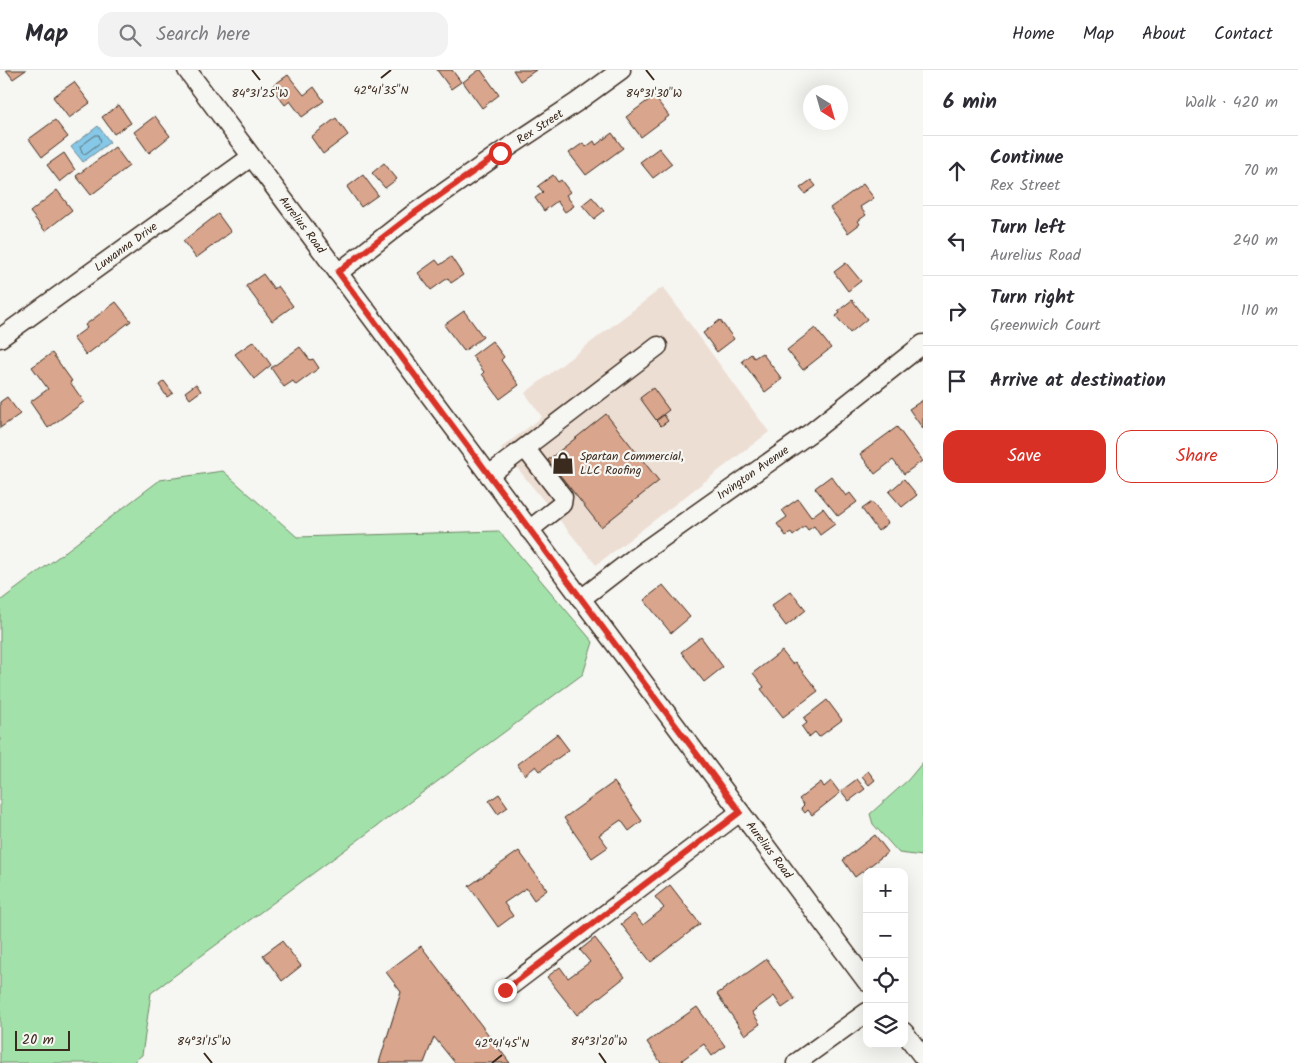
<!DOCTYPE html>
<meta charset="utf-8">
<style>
body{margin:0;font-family:Kalam,sans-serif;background:#f2f2f3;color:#2b2b33}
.controls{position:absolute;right:15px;bottom:15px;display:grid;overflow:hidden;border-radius:10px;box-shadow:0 5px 20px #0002}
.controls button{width:45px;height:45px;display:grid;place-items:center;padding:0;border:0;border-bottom:1px solid #e1e1e2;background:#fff;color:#2b2b33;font:25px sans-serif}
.compass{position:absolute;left:803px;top:15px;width:45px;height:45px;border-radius:50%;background:#fff;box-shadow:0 5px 20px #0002;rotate:143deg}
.scale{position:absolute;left:15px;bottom:12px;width:55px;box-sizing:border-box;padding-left:5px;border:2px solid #3b2a1e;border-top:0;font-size:14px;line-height:18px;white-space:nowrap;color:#3b2a1e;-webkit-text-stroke:4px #f6f6f2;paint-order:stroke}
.stop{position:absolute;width:15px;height:15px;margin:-11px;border:4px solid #d93025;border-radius:50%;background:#fff}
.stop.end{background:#d93025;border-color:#fff;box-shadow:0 1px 5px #0008}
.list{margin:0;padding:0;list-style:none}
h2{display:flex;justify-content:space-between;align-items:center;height:65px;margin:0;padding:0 20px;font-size:21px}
h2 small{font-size:16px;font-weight:400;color:#7c7c81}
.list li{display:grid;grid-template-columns:32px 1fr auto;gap:15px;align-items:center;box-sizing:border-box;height:70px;padding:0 20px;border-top:1px solid #e1e1e2}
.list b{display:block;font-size:19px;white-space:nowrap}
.list p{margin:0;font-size:16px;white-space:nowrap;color:#7c7c81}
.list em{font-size:16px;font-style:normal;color:#7c7c81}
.actions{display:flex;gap:10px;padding:15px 20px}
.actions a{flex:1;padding:11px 0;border:1px solid #d93025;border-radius:15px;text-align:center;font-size:18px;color:#d93025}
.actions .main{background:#d93025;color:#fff}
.icon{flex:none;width:28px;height:28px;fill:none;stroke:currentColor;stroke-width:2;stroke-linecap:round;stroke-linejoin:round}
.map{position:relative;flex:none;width:923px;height:993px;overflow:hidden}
header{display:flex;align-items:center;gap:30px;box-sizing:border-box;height:70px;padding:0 25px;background:#fff;border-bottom:1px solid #e1e1e2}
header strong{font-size:24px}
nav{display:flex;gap:28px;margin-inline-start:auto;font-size:18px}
.search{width:350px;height:45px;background:#f2f2f3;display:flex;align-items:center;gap:12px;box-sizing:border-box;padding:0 18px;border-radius:15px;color:#7c7c81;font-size:19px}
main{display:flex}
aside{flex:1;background:#fff}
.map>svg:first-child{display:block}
.built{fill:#edded4}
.green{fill:#a2e2aa;stroke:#6e8664}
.water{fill:#86c8e7;stroke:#688997}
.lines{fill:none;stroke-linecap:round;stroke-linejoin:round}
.shore{stroke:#59696e;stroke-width:1}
.building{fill:#d9a58d;stroke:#3b2a1e}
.minor-casing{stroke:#3b2a1e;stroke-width:21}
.minor{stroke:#f6f6f2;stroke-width:18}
.route{stroke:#d93025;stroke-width:6}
.ticks{fill:none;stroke:#3b2a1e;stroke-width:2}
.labels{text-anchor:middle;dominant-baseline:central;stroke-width:4.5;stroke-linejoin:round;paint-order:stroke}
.street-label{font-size:12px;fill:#3b2a1e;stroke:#f6f6f2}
.poi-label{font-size:12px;fill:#3b2a1e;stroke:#f6f6f2;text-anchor:start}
.ticks-label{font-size:12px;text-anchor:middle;fill:#3b2a1e;stroke:#f6f6f2;stroke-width:4.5;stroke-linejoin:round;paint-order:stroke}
</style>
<header>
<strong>Map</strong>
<div class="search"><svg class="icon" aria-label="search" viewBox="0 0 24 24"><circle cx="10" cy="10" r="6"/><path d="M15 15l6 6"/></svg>Search here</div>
<nav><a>Home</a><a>Map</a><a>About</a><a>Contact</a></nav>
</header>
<main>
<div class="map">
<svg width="923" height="993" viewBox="0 0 923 993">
<rect width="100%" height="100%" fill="#f6f6f2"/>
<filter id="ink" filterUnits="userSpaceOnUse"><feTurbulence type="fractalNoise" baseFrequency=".02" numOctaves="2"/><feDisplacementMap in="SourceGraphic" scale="10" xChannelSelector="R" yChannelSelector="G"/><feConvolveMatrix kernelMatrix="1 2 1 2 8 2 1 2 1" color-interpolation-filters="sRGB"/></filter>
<g filter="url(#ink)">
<polygon class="built" points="663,217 769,362 596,495 501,378 542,347 525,323"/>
<g class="green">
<polygon points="223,401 297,467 499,461 593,572 583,604 151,923 142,985 132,993 0,993 0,531 160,410"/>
<polygon points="923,692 923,786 899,783 873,754 870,744 908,710"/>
</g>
<polygon class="water" points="98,56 110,72 83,92 71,77"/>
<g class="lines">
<polygon class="shore" points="96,65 99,65 101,72 85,84 83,84 80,77"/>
</g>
<g class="building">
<polygon points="6,0 26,0 13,9"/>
<polygon points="437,0 452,0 461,12 451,19"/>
<polygon points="479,0 481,0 499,25 482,38 463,12"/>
<polygon points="513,0 536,0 520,11"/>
<polygon points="288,5 304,25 314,17 324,31 302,47 290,31 285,35 271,17"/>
<polygon points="74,12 90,33 69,48 53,27"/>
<polygon points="654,26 669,46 641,67 626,47"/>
<polygon points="119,35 131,53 114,64 102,47"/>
<polygon points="155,46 170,66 149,83 134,62"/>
<polygon points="336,48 348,65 323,84 311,67"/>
<polygon points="55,50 68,67 42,87 29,69"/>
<polygon points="612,63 623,78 586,105 569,83 583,73 586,77 594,71 596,75"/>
<polygon points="115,77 129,96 91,125 76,106"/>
<polygon points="659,78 672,94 653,108 640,92"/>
<polygon points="64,83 75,100 60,112 47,95"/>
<polygon points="384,93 397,109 385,118 372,103"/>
<polygon points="363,105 378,125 361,137 347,117"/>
<polygon points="553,105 558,112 561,110 570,122 566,125 574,136 565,142 557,131 544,141 535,128 543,122 538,116"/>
<polygon points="811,110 816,116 805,124 800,118"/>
<polygon points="863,114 874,128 860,137 866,145 858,151 860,154 848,163 830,138"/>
<polygon points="57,120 72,140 45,161 30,142"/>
<polygon points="592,127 604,141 594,149 582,135"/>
<polygon points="218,144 231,162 196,188 183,171"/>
<polygon points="451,187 463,205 451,213 448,208 431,220 418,203 436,190 440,195"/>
<polygon points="846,193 861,211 848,221 834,202"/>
<polygon points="263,204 274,219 278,216 293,236 272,251 246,216"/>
<polygon points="852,230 867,249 850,263 836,246 840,243 838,241"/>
<polygon points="116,232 131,251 86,285 73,268 87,258 85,255"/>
<polygon points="464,241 483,267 464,281 444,255"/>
<polygon points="720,250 734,269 717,282 703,263"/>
<polygon points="815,258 831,278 803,300 787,280"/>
<polygon points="254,271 271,295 254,309 235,284"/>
<polygon points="492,271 504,287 501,290 519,315 500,329 482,304 484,302 472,286"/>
<polygon points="300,277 310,290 313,289 319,298 296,315 293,311 284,317 271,298"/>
<polygon points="52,283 72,311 70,312 84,332 48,358 30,332 48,319 32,297"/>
<polygon points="762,283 782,309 765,322 742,291 751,284 754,288"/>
<polygon points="164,311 173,323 167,327 159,315"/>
<polygon points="196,314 201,321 190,329 185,322"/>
<polygon points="653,318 669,340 656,350 640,328"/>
<polygon points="7,327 20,344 0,358 0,332"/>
<polygon points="923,330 923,359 909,339"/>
<polygon points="606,344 659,411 601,457 548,390"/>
<polygon points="664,345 668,351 661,356 656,351"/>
<polygon points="897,357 922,391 904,404 893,390 875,404 860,384"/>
<polygon points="831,406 846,426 850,423 857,432 838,446 815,418"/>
<polygon points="904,409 917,425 902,437 889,422"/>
<polygon points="798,429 811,447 823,438 835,454 820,465 814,456 808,460 805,456 793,466 791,463 786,466 777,454 787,447 782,440"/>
<polygon points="872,432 888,453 878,461 862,439"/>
<polygon points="663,515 690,547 671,563 644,530"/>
<polygon points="791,521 806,540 786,556 771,536"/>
<polygon points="701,567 723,597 704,612 681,582"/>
<polygon points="782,581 792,594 795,592 818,621 783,647 761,619 764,617 753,603"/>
<polygon points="827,630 842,650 819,667 815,662 809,667 802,657 807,653 804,648"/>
<polygon points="557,664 569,680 540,701 536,696 525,705 517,694"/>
<polygon points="868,701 875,710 869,715 862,706"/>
<polygon points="857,709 865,719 849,731 841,721"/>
<polygon points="831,711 840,723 812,745 808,740 805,743 801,738 804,735 799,729 821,712 824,717"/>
<polygon points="614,712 642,751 629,761 621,750 599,765 608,777 592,788 564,748"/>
<polygon points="499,724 508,737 498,744 489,731"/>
<polygon points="875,765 888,782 855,807 843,790"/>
<polygon points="519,781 547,820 534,830 526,818 504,833 513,846 498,857 469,816"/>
<polygon points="670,815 700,854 651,892 621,854 634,844 643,855 664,838 655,827"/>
<polygon points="595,868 625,907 577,945 547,907 560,897 568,908 590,892 580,880"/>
<polygon points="282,871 301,896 282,911 263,885"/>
<polygon points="421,876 510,993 455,993 434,967 424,993 379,993 401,922 386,902"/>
<polygon points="767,889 795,929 782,938 774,926 752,942 760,954 745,965 717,924"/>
<polygon points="697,937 725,976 712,986 704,974 682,990 684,993 661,993 647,972"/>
</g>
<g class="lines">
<defs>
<g id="minor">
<polyline points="187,0 867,912"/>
<polyline points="338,203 413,144 500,83 577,32 621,0"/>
<polyline points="0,268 251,87"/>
<polyline points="525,378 563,427 562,434 529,460"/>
<polyline points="489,405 658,276"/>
<polyline points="581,529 634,488 813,361 923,274"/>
<polyline points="505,920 740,742"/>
<polyline points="904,962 923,987"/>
<polyline points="796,993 867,942"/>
</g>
</defs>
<use href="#minor" class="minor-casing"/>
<use href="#minor" class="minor"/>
</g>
</g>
<g class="lines" filter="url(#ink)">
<polyline class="route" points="500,83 413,144 338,202 740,742 505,920"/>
</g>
<path class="ticks" d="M252 0 260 10M646 0 654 10M381 8 391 0M204 983 212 993M599 983 606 993M492 993 502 985"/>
<defs>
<symbol id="shop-bare" viewBox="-9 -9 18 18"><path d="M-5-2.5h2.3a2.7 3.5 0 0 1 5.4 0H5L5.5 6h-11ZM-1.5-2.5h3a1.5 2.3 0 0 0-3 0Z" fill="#3b2a1e" stroke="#f6f6f2" stroke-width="2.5" paint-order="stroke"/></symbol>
</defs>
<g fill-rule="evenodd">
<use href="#shop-bare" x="547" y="377" width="32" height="32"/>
</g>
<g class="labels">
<g class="street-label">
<text transform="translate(540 57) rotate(-33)">Rex Street</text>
<text transform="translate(302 155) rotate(53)">Aurelius Road</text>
<text transform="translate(126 177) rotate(-36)">Luwanna Drive</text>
<text transform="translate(753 403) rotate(-35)">Irvington Avenue</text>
<text transform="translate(769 780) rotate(53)">Aurelius Road</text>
</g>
<g class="poi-label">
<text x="580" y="386">Spartan Commercial,<tspan x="580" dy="14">LLC Roofing</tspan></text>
</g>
</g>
<g class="ticks-label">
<text x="381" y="24">42°41'35"N</text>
<text x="260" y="27">84°31'25"W</text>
<text x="654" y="27">84°31'30"W</text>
<text x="204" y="975">84°31'15"W</text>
<text x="599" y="975">84°31'20"W</text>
<text x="502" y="977">42°41'45"N</text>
</g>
</svg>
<div class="controls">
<button>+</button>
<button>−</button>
<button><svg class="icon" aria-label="locate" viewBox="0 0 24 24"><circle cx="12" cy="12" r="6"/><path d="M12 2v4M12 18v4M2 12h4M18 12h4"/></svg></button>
<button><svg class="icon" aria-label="layers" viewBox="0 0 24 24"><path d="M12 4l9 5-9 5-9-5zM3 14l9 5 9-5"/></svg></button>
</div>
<svg class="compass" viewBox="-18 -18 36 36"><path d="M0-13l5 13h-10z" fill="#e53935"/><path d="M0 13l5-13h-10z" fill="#7c7c81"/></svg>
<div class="scale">20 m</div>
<div class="stop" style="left:500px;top:83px"></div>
<div class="stop end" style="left:505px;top:920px"></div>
</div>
<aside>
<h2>6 min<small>Walk · 420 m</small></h2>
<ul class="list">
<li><svg class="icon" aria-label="ahead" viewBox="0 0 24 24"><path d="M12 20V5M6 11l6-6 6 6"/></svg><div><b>Continue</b><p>Rex Street</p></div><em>70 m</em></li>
<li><svg class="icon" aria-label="left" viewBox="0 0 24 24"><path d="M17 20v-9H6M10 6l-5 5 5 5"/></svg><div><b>Turn left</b><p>Aurelius Road</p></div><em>240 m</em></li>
<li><svg class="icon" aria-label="right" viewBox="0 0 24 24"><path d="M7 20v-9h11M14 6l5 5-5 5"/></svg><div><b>Turn right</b><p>Greenwich Court</p></div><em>110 m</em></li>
<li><svg class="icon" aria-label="arrive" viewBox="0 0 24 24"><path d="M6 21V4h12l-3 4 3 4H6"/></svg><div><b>Arrive at destination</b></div></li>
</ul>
<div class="actions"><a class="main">Save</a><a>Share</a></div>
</aside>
</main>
